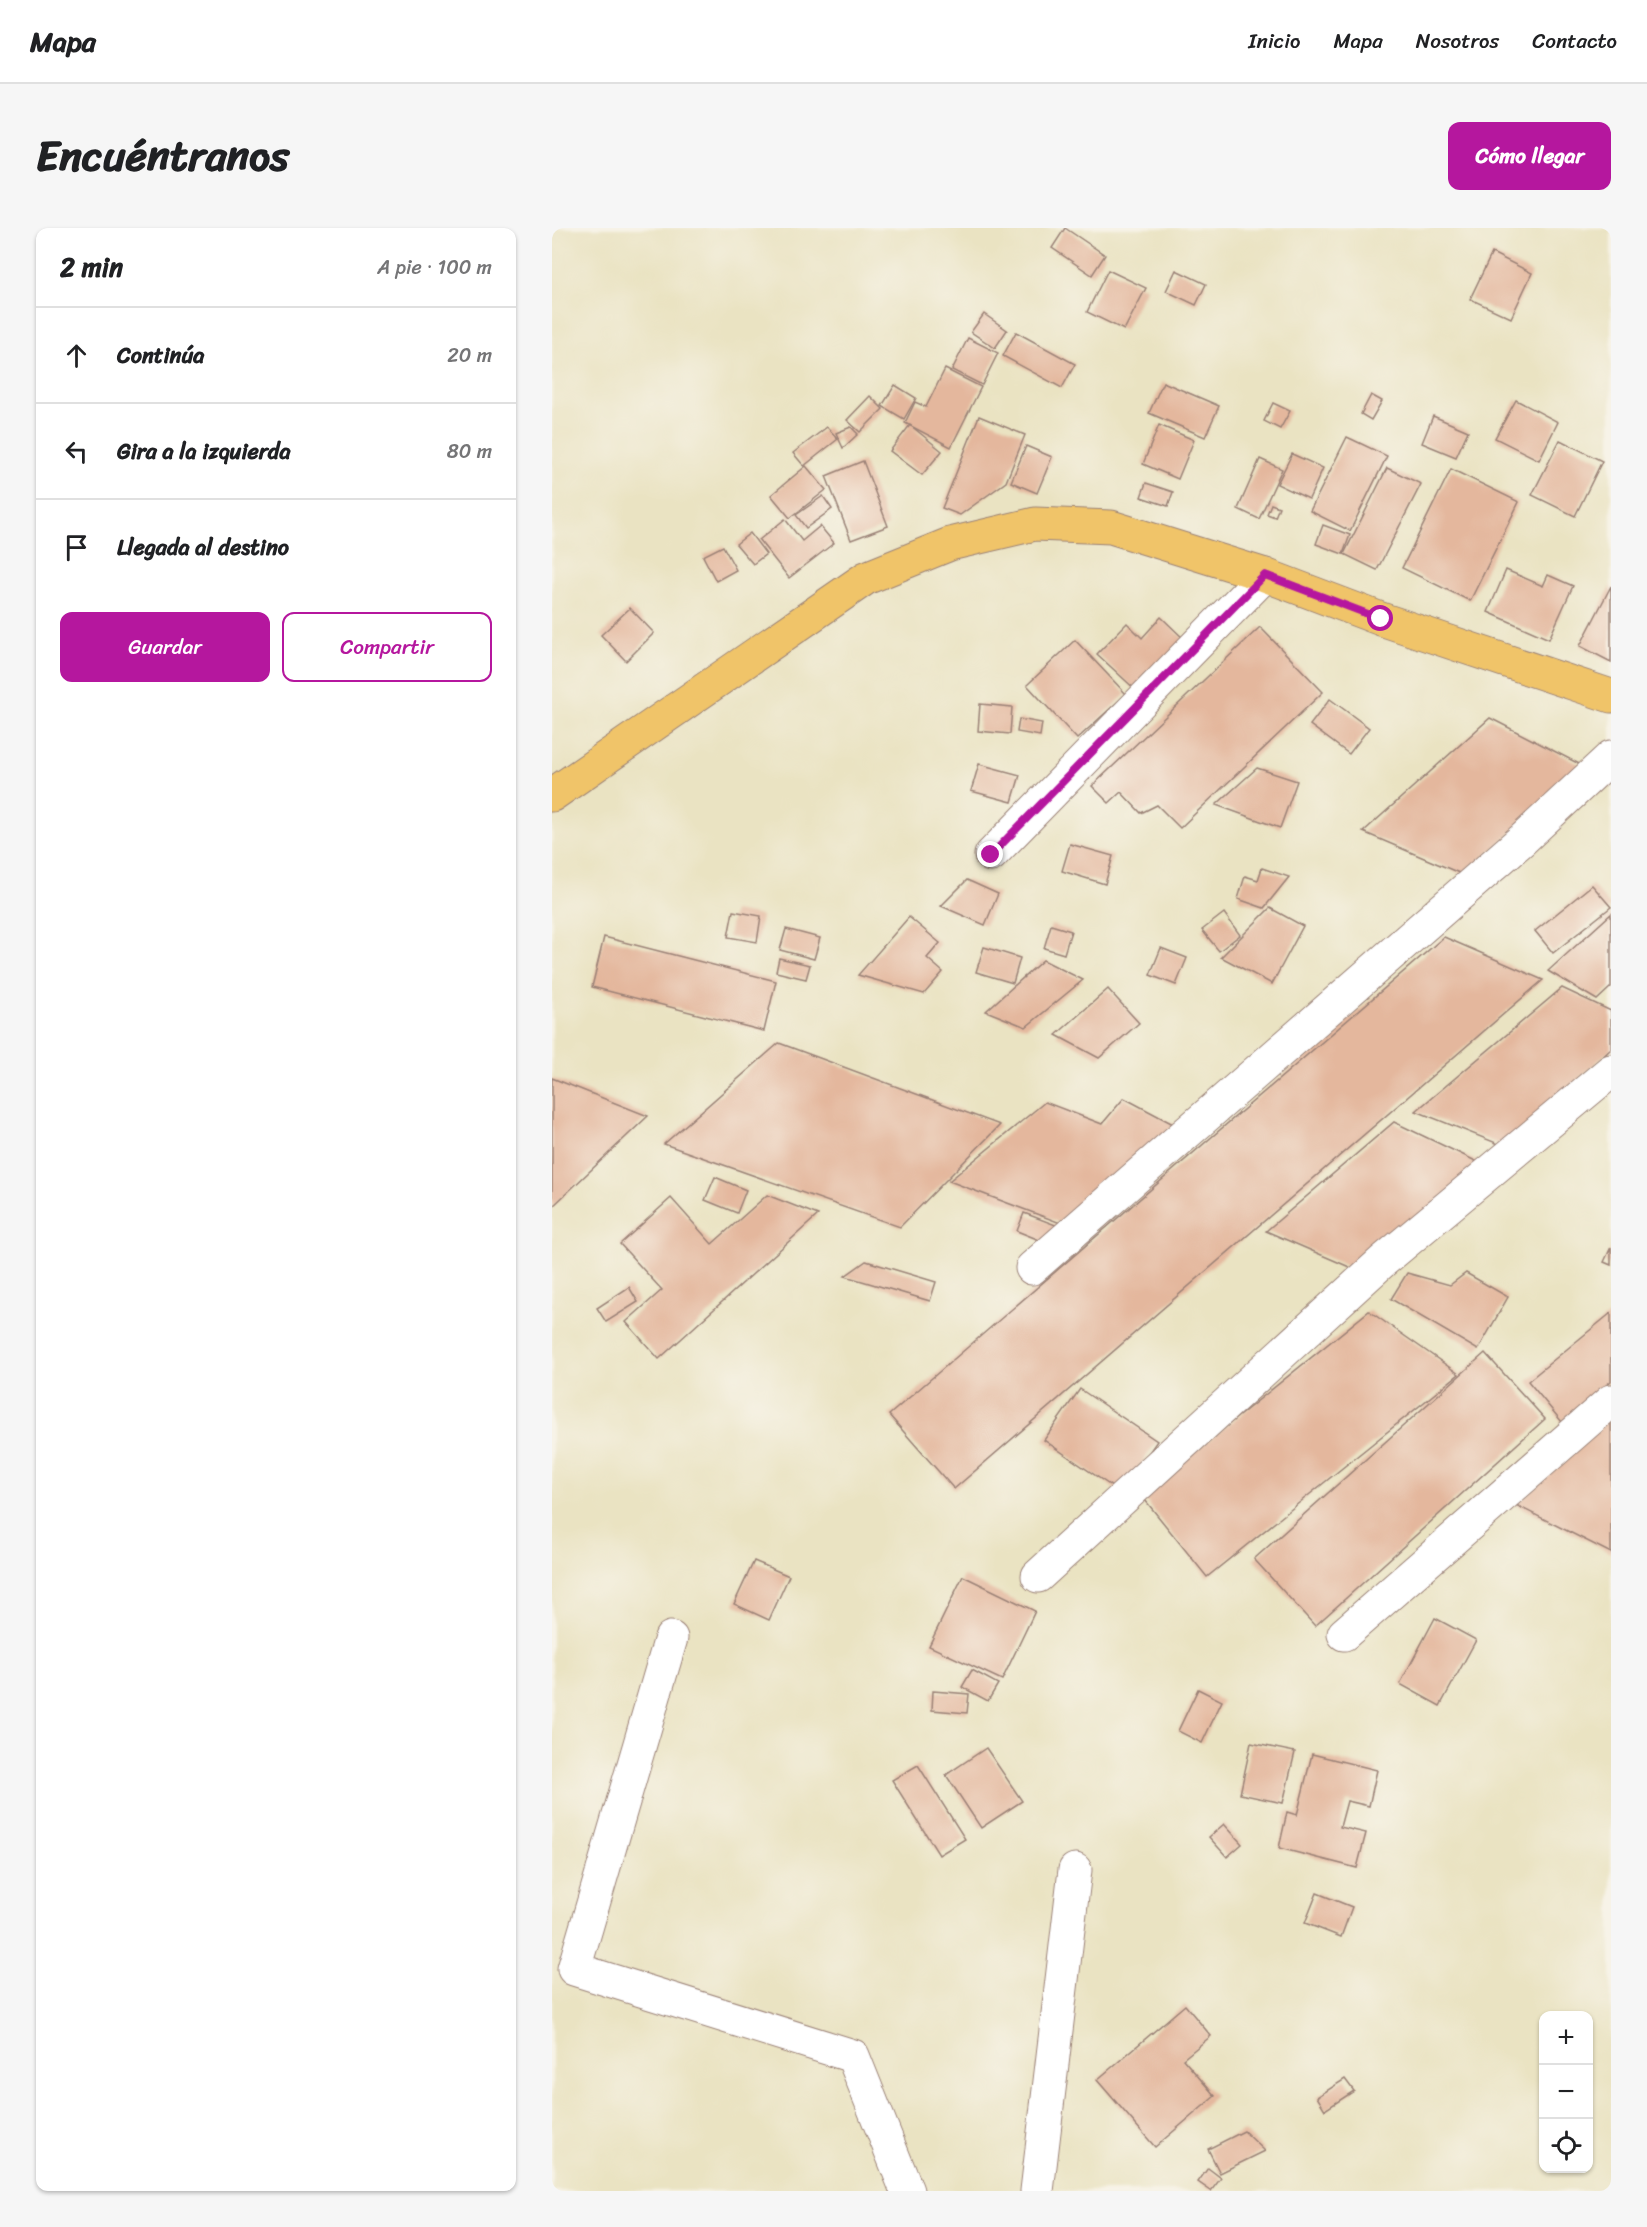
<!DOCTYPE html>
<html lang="es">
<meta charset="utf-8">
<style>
body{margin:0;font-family:Sriracha,sans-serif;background:#f6f6f6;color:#202124}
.controls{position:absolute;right:18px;bottom:18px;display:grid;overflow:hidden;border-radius:12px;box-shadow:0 2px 4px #0004}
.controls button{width:54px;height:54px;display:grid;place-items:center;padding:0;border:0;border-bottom:2px solid #e0e0e0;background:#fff;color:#202124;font:30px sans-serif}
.stop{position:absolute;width:18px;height:18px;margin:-14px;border:4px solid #b5179e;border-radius:50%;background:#fff}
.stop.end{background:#b5179e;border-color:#fff;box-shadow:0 2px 6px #0008}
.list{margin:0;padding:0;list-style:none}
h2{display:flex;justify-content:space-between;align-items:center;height:78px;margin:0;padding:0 24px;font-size:26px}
h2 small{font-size:20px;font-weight:400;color:#757577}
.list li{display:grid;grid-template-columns:39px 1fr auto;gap:18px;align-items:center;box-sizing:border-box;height:96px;padding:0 24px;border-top:2px solid #e0e0e0}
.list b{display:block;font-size:22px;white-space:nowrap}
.list em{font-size:20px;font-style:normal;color:#757577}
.actions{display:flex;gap:12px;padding:18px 24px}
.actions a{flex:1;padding:14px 0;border:2px solid #b5179e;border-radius:12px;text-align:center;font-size:21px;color:#b5179e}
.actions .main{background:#b5179e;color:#fff}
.icon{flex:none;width:33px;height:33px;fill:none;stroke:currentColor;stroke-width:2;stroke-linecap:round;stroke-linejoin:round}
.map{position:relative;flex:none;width:1059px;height:1963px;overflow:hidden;border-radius:12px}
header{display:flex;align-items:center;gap:36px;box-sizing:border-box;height:84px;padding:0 30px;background:#fff;border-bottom:2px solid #e0e0e0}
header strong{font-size:28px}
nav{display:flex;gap:33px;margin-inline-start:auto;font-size:21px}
.intro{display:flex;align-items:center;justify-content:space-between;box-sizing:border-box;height:144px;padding:0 36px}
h1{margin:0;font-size:42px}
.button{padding:15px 27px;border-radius:12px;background:#b5179e;color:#fff;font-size:21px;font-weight:700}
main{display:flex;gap:36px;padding:0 36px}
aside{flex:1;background:#fff;border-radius:12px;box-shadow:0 2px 4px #0004}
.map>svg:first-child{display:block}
.building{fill:#e4b79d}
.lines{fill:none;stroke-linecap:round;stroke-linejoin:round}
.minor-casing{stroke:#9a8176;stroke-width:35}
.major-casing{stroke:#9a8176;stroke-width:35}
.minor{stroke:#fff;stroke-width:33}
.major{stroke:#f0c469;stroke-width:33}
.route{stroke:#b5179e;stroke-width:8}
</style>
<header>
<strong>Mapa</strong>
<nav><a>Inicio</a><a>Mapa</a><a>Nosotros</a><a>Contacto</a></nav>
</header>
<div class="intro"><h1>Encuéntranos</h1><a class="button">Cómo llegar</a></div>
<main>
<aside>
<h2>2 min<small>A pie · 100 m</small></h2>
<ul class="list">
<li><svg class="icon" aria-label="ahead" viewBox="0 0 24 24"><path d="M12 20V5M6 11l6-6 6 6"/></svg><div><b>Continúa</b></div><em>20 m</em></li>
<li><svg class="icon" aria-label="left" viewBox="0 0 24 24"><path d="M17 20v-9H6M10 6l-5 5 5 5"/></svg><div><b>Gira a la izquierda</b></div><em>80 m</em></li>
<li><svg class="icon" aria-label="arrive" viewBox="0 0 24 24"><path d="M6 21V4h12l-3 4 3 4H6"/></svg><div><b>Llegada al destino</b></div></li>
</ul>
<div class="actions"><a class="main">Guardar</a><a>Compartir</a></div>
</aside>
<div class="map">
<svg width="1059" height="1963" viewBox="0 0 1059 1963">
<rect width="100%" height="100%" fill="#f7f3e8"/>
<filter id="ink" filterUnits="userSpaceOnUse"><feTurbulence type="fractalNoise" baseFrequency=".0167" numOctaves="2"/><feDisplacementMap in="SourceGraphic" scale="12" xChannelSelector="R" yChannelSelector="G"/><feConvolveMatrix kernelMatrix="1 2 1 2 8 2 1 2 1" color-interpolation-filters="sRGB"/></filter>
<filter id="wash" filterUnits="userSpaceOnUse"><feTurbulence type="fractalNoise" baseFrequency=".008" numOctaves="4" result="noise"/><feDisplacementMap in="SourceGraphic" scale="24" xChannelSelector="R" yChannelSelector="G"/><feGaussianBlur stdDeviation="1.35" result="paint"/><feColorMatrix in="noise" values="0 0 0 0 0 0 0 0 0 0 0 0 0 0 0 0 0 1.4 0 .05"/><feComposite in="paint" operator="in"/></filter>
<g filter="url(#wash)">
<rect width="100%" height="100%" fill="#eae3c2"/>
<g id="blocks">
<g class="building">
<polygon points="513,0 553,27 540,47 500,20"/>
<polygon points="940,25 980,45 959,90 918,71"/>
<polygon points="556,42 594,60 572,102 535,84"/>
<polygon points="624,42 654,56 644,77 614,63"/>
<polygon points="432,86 455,102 443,120 419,104"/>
<polygon points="464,104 523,136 510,160 451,128"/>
<polygon points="416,110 446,125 430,157 400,142"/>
<polygon points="393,141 429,159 399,219 353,195 363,174 374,179"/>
<polygon points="611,154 667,178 653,209 597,185"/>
<polygon points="343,157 364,170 352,191 330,178"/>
<polygon points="819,167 830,173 819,192 809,186"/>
<polygon points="318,168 331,181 308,204 295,192"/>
<polygon points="964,172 1006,194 987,232 943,210"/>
<polygon points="721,175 738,183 728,201 712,193"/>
<polygon points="427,188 473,207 454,254 408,287 390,280"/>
<polygon points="881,188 916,203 904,229 870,215"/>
<polygon points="358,197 390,223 370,247 338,223"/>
<polygon points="607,197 642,212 626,251 591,236"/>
<polygon points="275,199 286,211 252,238 241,225"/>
<polygon points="299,199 306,206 291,220 284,205"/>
<polygon points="795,209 835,228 798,303 758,283"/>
<polygon points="1008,212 1050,233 1023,288 980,267"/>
<polygon points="474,218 500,229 485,265 459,254"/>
<polygon points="740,226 771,240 757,271 725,256"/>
<polygon points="708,231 730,241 707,291 686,281"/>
<polygon points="311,233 336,298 299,312 274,248"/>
<polygon points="254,238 274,262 238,290 219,267"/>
<polygon points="835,240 869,256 825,342 792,326"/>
<polygon points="899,241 967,274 918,373 850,340"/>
<polygon points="594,255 621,264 616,278 589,269"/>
<polygon points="271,268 280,281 254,300 244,287"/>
<polygon points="719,276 727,279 723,289 715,286"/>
<polygon points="233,291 250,313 268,298 282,315 237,350 207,312"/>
<polygon points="771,297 798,307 791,326 764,316"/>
<polygon points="198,305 214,326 201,336 184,316"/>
<polygon points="171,318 184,342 164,353 151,328"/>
<polygon points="954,342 991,358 996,347 1021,358 997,411 936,384"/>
<polygon points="1059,358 1059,434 1028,418"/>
<polygon points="78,380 102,405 74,433 49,407"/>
<polygon points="609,389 635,414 587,465 545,426 575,395 590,410"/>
<polygon points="708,399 771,464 628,600 605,577 589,585 569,564 557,575 540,558"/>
<polygon points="523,412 574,466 525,511 475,457"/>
<polygon points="778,471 817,500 797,526 758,497"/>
<polygon points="428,476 460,479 458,506 426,503"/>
<polygon points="938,490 1033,539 912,647 811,604"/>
<polygon points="467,491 490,495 488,508 465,504"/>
<polygon points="427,536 468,547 460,574 419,563"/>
<polygon points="705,540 745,553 728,600 664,577"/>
<polygon points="518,616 561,628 553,656 510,643"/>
<polygon points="710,640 737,649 712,680 686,671 693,648 706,652"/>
<polygon points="415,652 446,666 433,697 389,678"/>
<polygon points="1040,657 1059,679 1001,725 983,703"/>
<polygon points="718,680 751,698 720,756 669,729"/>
<polygon points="181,683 209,688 205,714 176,709"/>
<polygon points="672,685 688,707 667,723 650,702"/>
<polygon points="1059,686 1059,759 1045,772 996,743"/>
<polygon points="357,689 388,715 375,730 391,744 372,766 306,747"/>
<polygon points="499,697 519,703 512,726 492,720"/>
<polygon points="234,701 268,710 262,731 228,722"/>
<polygon points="52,709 224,753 212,803 40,759"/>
<polygon points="892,709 991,752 402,1261 337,1187"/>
<polygon points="432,719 468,730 461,755 424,744"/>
<polygon points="609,720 635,730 624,757 598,747"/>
<polygon points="227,730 258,737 254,751 224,744"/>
<polygon points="491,732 531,752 474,799 434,783"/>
<polygon points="1010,760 1059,783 1059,821 954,919 864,883"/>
<polygon points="556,761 587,795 547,830 504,807"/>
<polygon points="227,815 448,897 348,999 112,916"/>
<polygon points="0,850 96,888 0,979"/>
<polygon points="572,870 623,897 511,996 397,953 493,874 550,896"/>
<polygon points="842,894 932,937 809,1044 714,1003"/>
<polygon points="163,949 194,962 185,985 153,972"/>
<polygon points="215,967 266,987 107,1131 74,1094 110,1062 68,1016 119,970 160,1016"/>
<polygon points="472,985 509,999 495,1015 465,1003"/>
<polygon points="1059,1019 1059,1037 1052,1034"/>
<polygon points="314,1033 384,1054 378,1073 293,1048"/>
<polygon points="855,1045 898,1057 914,1045 956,1069 926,1122 839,1071"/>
<polygon points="77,1059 86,1074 54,1094 45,1080"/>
<polygon points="817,1083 907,1146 655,1349 589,1267"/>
<polygon points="1059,1085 1059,1153 1010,1194 976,1153"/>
<polygon points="933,1125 993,1191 763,1398 702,1331"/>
<polygon points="528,1161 605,1213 569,1265 492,1212"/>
<polygon points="1059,1189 1059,1325 964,1277"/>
<polygon points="202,1333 237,1348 217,1392 182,1376"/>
<polygon points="411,1348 483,1383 450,1452 377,1418"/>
<polygon points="883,1390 924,1412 888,1478 848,1456"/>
<polygon points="420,1442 446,1456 436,1473 410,1459"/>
<polygon points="646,1461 670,1473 650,1515 626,1503"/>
<polygon points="381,1463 417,1466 415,1485 380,1482"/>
<polygon points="699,1515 743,1524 731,1575 688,1566"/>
<polygon points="434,1520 470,1573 429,1600 394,1547"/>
<polygon points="760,1526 825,1542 817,1578 795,1573 788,1599 814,1605 805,1640 727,1620 735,1584 745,1587"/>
<polygon points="366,1537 413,1611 387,1627 340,1552"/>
<polygon points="672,1596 690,1616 675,1629 657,1609"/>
<polygon points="765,1665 800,1679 789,1709 753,1695"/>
<polygon points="633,1777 659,1808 631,1831 663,1868 603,1919 545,1852"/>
<polygon points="793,1851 802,1863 773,1882 765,1869"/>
<polygon points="692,1903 713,1923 668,1945 656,1921"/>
<polygon points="656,1940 669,1950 659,1963 646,1954"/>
</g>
</g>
</g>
<g filter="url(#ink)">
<use href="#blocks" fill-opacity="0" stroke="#9a8176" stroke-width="1.5"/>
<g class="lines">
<defs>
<g id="minor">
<polyline points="439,627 713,347"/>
<polyline points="480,1040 970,612 1059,529"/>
<polyline points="486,1348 831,1033 1059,843"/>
<polyline points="792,1406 1059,1173"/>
<polyline points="119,1410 22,1741 301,1828 355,1963"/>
<polyline points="485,1963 523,1642"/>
</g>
<polyline id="major" points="0,567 314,350 398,316 483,296 559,299 713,347 829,391 1059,468"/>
</defs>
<use href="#minor" class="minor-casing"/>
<use href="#major" class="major-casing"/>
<use href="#minor" class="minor"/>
<use href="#major" class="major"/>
</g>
</g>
<g class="lines" filter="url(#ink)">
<polyline class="route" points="439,627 713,347 829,391"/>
</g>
</svg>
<div class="controls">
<button>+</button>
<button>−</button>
<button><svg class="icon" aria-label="locate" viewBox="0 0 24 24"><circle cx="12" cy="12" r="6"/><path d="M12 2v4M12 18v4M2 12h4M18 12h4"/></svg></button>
</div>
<div class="stop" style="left:829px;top:391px"></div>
<div class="stop end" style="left:439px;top:627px"></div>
</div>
</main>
